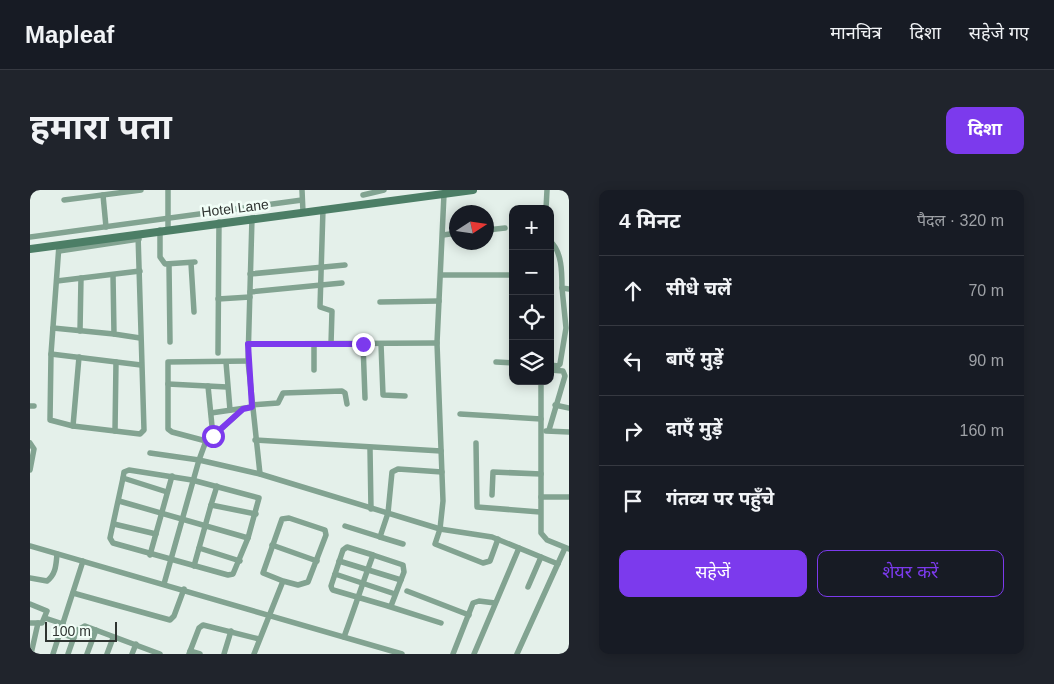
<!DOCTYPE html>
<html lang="hi">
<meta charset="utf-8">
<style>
body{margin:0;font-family:Arial,"Noto Sans Devanagari",sans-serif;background:#20242c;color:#f1f3f6}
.controls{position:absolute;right:15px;top:15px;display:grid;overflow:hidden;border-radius:10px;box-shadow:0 2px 12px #0003}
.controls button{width:45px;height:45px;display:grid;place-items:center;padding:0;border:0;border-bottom:1px solid #363941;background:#171b24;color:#f1f3f6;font:25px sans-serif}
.compass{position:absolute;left:419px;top:15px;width:45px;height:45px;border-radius:50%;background:#171b24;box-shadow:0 2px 12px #0003;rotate:78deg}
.scale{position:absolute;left:15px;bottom:12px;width:72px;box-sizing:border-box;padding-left:5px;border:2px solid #2f3431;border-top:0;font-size:14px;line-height:18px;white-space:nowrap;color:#2f3431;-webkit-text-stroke:4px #f1fef7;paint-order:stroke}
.stop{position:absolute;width:15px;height:15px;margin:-11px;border:4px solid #7c3aed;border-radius:50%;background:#fff}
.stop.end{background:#7c3aed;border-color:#fff;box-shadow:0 1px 5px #0008}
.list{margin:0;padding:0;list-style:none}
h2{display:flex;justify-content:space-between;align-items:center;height:65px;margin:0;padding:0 20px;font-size:21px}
h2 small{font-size:16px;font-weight:400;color:#9ea1a6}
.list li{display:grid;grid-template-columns:32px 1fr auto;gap:15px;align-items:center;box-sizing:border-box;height:70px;padding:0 20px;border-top:1px solid #363941}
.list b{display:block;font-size:19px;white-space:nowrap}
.list em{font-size:16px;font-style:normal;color:#9ea1a6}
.actions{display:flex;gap:10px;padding:15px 20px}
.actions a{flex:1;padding:11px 0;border:1px solid #7c3aed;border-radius:10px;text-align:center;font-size:18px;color:#7c3aed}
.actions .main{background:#7c3aed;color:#fff}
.icon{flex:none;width:28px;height:28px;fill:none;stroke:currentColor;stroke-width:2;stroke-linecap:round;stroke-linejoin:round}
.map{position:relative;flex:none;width:539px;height:464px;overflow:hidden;border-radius:10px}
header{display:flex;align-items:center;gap:30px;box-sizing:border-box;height:70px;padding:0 25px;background:#171b24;border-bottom:1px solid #363941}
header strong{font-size:24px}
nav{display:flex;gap:28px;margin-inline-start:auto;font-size:18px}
.intro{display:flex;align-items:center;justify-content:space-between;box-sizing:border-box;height:120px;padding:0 30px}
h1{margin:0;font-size:35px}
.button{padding:12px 22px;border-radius:10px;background:#7c3aed;color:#fff;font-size:18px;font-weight:700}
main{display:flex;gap:30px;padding:0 30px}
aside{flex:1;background:#171b24;border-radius:10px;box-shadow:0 2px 12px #0003}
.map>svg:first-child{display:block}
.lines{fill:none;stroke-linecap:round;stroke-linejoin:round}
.street{stroke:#82a391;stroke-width:5.5}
.secondary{stroke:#4c7e66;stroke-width:8}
.route{stroke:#7c3aed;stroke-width:6}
.labels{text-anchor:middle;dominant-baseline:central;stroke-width:5;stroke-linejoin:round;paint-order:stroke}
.street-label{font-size:14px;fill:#2f3431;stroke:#f1fef7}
</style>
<header>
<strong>Mapleaf</strong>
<nav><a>मानचित्र</a><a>दिशा</a><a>सहेजे गए</a></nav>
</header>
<div class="intro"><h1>हमारा पता</h1><a class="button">दिशा</a></div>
<main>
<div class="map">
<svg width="539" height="464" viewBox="0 0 539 464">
<rect width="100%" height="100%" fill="#e4f0ea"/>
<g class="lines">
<g class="street">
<polyline points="272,0 273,22"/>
<polyline points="414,4 407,153 413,311 410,339 405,354 453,373 460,371 468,349"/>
<polyline points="73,5 76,37"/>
<polyline points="333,5 354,0"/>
<polyline points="34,10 111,0"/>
<polyline points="293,19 290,117 302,121 301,154"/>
<polyline points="516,19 517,0"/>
<polyline points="222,28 218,171 230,284"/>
<polyline points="138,39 138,0"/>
<polyline points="130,40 130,67 135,74 165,72"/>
<polyline points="457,40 475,38"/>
<polyline points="413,45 427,43"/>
<polyline points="0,47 272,10"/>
<path d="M520 51C532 61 532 83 532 98L539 99"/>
<polyline points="29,55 21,164 20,230 43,236 110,244 114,240 108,44"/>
<polyline points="29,61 109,49"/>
<polyline points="161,73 164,122"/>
<polyline points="139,75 140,152"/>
<polyline points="220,84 315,75"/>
<polyline points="83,85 84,144 110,148"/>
<polyline points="411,85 483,85"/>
<polyline points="27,91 110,81"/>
<polyline points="220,102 312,93"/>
<polyline points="188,109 220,107"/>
<polyline points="350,112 409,111"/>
<polyline points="23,138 84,144"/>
<polyline points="50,141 51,88"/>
<polyline points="218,154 407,153"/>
<polyline points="333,154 335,208"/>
<polyline points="351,154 353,205 375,206"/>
<polyline points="188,163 189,32"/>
<polyline points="21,164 111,175"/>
<polyline points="196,172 200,220"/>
<polyline points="466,172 483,173"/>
<polyline points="520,175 528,176 530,174 536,138 532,98"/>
<polyline points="284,180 284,154"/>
<polyline points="511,191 511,343 517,350 539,359"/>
<polyline points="138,194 197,197"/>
<polyline points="178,196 183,246"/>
<polyline points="222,215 248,213 253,203 312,201 315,203 317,214"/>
<polyline points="525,215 539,218"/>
<polyline points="0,216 4,216"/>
<polyline points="181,223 222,217"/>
<polyline points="430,224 511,229"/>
<polyline points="43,236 49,167"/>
<polyline points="519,240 535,186 533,181 520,180"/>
<polyline points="85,241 86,172"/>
<polyline points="516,241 539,242"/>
<polyline points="182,247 213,219"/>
<polyline points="225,250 411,261"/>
<polyline points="0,253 4,259 0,280"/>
<polyline points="446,253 447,317 510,322"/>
<polyline points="340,259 341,319"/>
<polyline points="120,263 169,270 176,251 142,242 138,239 138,172 218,171"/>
<polygon points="99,280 162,290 229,308 218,348 203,384 198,385 83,353 80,348 93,288 94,282"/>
<polyline points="93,288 137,302"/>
<polyline points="187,296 181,315 226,324"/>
<polyline points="462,305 463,282 511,284"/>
<polyline points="511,307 539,307"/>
<polyline points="89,311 218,348"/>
<polyline points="84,334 126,344"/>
<polyline points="315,336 350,347 358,323 362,282 368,279 412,282"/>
<polyline points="350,347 373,354"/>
<polyline points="242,355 287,371"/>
<polyline points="0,356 372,464"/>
<polyline points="169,358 210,371"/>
<polyline points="120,365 142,286"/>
<polyline points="343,365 373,375 374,382 361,416"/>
<polyline points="309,371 371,390"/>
<polyline points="164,376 181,315"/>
<polyline points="305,384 365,404"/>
<path d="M0 388 17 391C26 384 26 375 27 364"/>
<polyline points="134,394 169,270 230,284 410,339 462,347 528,374"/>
<polyline points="498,397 511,367"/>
<polyline points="377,401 439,425"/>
<polyline points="43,403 140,430 144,426 154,399"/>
<polyline points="0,414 17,421 12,433 0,433"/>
<polyline points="15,428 33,434"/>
<polyline points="30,443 44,448"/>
<path d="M314 447C324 420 333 392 343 365L317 357 313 360 301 396 302 399 303 400C339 410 375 421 411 433"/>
<polyline points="160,461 170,464"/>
<polyline points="1,464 8,433"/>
<polyline points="23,464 53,371"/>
<polyline points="38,464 46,441 55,436 130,464"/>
<polyline points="57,464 66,440"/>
<polyline points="77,464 83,448"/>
<polyline points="102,464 106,454"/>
<polyline points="159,464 169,438 173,435 229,449"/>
<polyline points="194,464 201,441"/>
<polyline points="224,464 253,391 268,395 278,392 296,345 295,340 259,328 252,329 233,383 253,391"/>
<polyline points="423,464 443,413 449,411 465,413"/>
<polyline points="444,464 489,358"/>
<polyline points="487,464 535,358"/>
</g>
<polyline class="secondary" points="0,59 443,0"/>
</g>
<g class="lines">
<polyline class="route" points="183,246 213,219 222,217 218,154 333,154"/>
</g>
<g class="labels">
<g class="street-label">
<text transform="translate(205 18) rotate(-7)">Hotel Lane</text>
</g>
</g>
</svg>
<div class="controls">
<button>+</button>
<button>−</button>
<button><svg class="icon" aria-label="locate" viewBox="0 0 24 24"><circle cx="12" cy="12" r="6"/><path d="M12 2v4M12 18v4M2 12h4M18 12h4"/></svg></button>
<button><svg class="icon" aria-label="layers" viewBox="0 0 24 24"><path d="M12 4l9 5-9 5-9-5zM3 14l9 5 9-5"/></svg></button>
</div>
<svg class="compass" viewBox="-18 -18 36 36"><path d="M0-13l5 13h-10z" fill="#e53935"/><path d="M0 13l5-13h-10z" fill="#9ea1a6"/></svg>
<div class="scale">100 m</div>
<div class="stop" style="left:183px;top:246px"></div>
<div class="stop end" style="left:333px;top:154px"></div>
</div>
<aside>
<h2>4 मिनट<small>पैदल · 320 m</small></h2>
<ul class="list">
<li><svg class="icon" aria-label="ahead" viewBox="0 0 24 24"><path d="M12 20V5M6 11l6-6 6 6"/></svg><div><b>सीधे चलें</b></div><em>70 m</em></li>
<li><svg class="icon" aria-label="left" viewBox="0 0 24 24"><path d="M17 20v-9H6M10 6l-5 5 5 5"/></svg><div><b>बाएँ मुड़ें</b></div><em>90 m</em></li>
<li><svg class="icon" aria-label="right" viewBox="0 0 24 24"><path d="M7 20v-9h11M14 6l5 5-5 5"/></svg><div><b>दाएँ मुड़ें</b></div><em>160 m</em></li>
<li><svg class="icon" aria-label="arrive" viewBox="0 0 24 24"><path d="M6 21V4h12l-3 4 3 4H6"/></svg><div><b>गंतव्य पर पहुँचे</b></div></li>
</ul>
<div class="actions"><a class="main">सहेजें</a><a>शेयर करें</a></div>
</aside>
</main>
